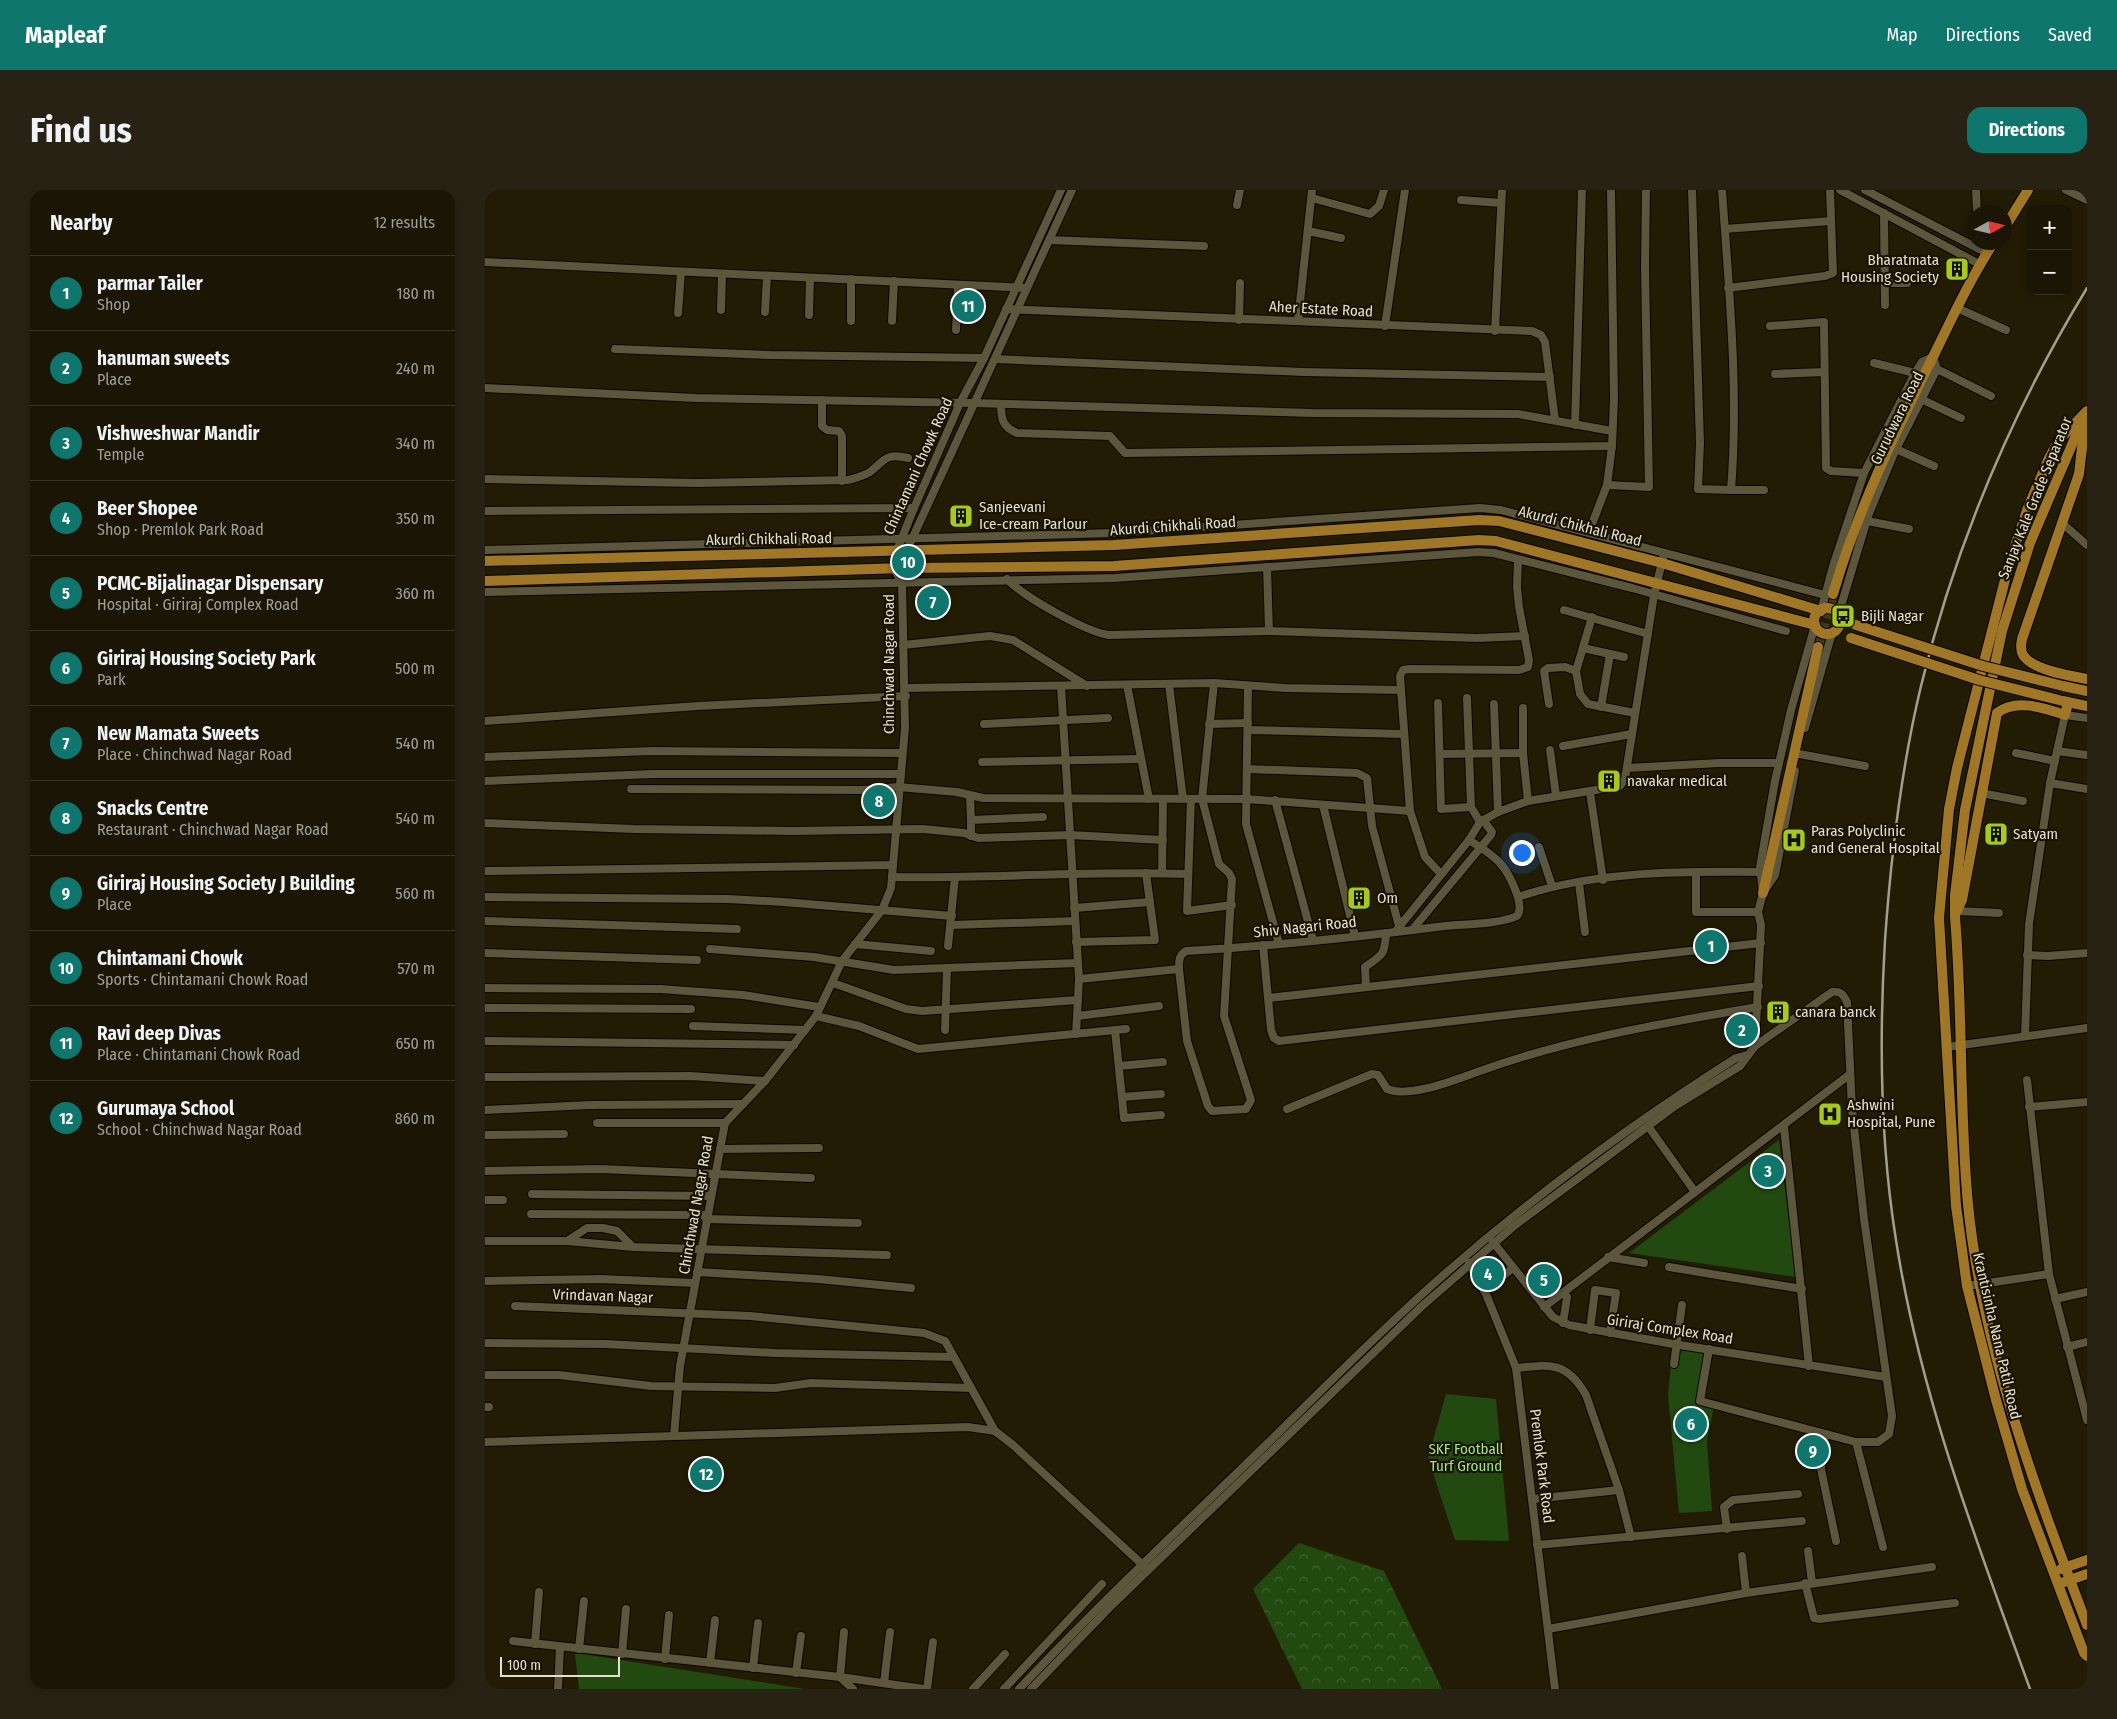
<!DOCTYPE html>
<meta charset="utf-8">
<style>
:root{--surface:#1a1504;--page:#272213;--text:#f1f3f6;--muted:#9f9f9a;--line:#383426;--accent:#0f766e}
body{margin:0;font-family:"Fira Sans Condensed",sans-serif;background:var(--page);color:var(--text)}
.controls{position:absolute;right:15px;top:15px;display:grid;overflow:hidden;border-radius:10px;box-shadow:0 2px 8px #0003}
.controls button{width:45px;height:45px;display:grid;place-items:center;padding:0;border:0;border-bottom:1px solid var(--line);background:var(--surface);color:var(--text);font:25px sans-serif}
.compass{position:absolute;left:1482px;top:15px;width:45px;height:45px;border-radius:50%;background:var(--surface);box-shadow:0 2px 8px #0003;rotate:82deg}
.scale{position:absolute;left:15px;bottom:12px;width:120px;box-sizing:border-box;padding-left:5px;border:2px solid #e3e0d1;border-top:0;font-size:14px;line-height:18px;white-space:nowrap;color:#e3e0d1;-webkit-text-stroke:4px #191300;paint-order:stroke}
.you{position:absolute;left:1036px;top:662px;width:18px;height:18px;margin:-12px;border:4px solid #fff;border-radius:50%;background:#1a73e8;box-shadow:0 0 0 8px #1a73e833}
.badge{display:grid;place-items:center;width:32px;height:32px;border-radius:50%;background:var(--accent);color:#fff;font-size:16px;font-weight:700}
.pin{position:absolute;translate:-50% -50%;border:2px solid #fff;box-shadow:0 1px 5px #0006}
.list{margin:0;padding:0;list-style:none}
h2{display:flex;justify-content:space-between;align-items:center;height:65px;margin:0;padding:0 20px;font-size:21px}
h2 small{font-size:16px;font-weight:400;color:var(--muted)}
.list li{display:grid;grid-template-columns:32px 1fr auto;gap:15px;align-items:center;box-sizing:border-box;height:75px;padding:0 20px;border-top:1px solid var(--line)}
.list b{display:block;font-size:19px;white-space:nowrap}
.list p{margin:0;font-size:16px;white-space:nowrap;color:var(--muted)}
.list em{font-size:16px;font-style:normal;color:var(--muted)}
.map{position:relative;flex:none;width:1602px;height:1499px;overflow:hidden;border-radius:15px}
header{display:flex;align-items:center;gap:30px;box-sizing:border-box;height:70px;padding:0 25px;background:var(--accent);color:#fff}
header strong{font-size:24px}
nav{display:flex;gap:28px;margin-inline-start:auto;font-size:18px}
.intro{display:flex;align-items:center;justify-content:space-between;box-sizing:border-box;height:120px;padding:0 30px}
h1{margin:0;font-size:35px}
.button{padding:12px 22px;border-radius:15px;background:var(--accent);color:#fff;font-size:18px;font-weight:700}
main{display:flex;gap:30px;padding:0 30px}
aside{flex:1;background:var(--surface);border-radius:15px;box-shadow:0 2px 8px #0003}
.map>svg:first-child{display:block}
.forest{fill:url(#forest-crowns)}
.park{fill:#214910}
.lines{fill:none;stroke-linecap:round;stroke-linejoin:round}
.major-tunnel{stroke:#3f3924;stroke-width:10;stroke-dasharray:10 5;stroke-linecap:butt}
.minor-casing{stroke:#0c0600;stroke-width:10}
.major-casing{stroke:#0c0600;stroke-width:12}
.minor{stroke:#5c563d;stroke-width:8}
.major{stroke:#a07627;stroke-width:10}
.rail{stroke:#a39f8d;stroke-width:2.5}
.major-bridge-casing{stroke:#0c0600;stroke-width:12;stroke-linecap:butt}
.major-bridge{stroke:#a07627;stroke-width:10}
.labels{text-anchor:middle;stroke-width:4.5;stroke-linejoin:round;paint-order:stroke}
.poi-label{font-size:15px;fill:#e3e0d1;stroke:#191300;text-anchor:start}
.street-label{font-size:15px;fill:#e3e0d1;stroke:#191300}
.park-label{font-size:15px;fill:#9ce782;stroke:#191300}
</style>
<header>
<strong>Mapleaf</strong>
<nav><a>Map</a><a>Directions</a><a>Saved</a></nav>
</header>
<div class="intro"><h1>Find us</h1><a class="button">Directions</a></div>
<main>
<aside>
<h2>Nearby<small>12 results</small></h2>
<ul class="list">
<li><span class="badge">1</span><div><b>parmar Tailer</b><p>Shop</p></div><em>180 m</em></li>
<li><span class="badge">2</span><div><b>hanuman sweets</b><p>Place</p></div><em>240 m</em></li>
<li><span class="badge">3</span><div><b>Vishweshwar Mandir</b><p>Temple</p></div><em>340 m</em></li>
<li><span class="badge">4</span><div><b>Beer Shopee</b><p>Shop · Premlok Park Road</p></div><em>350 m</em></li>
<li><span class="badge">5</span><div><b>PCMC-Bijalinagar Dispensary</b><p>Hospital · Giriraj Complex Road</p></div><em>360 m</em></li>
<li><span class="badge">6</span><div><b>Giriraj Housing Society Park</b><p>Park</p></div><em>500 m</em></li>
<li><span class="badge">7</span><div><b>New Mamata Sweets</b><p>Place · Chinchwad Nagar Road</p></div><em>540 m</em></li>
<li><span class="badge">8</span><div><b>Snacks Centre</b><p>Restaurant · Chinchwad Nagar Road</p></div><em>540 m</em></li>
<li><span class="badge">9</span><div><b>Giriraj Housing Society J Building</b><p>Place</p></div><em>560 m</em></li>
<li><span class="badge">10</span><div><b>Chintamani Chowk</b><p>Sports · Chintamani Chowk Road</p></div><em>570 m</em></li>
<li><span class="badge">11</span><div><b>Ravi deep Divas</b><p>Place · Chintamani Chowk Road</p></div><em>650 m</em></li>
<li><span class="badge">12</span><div><b>Gurumaya School</b><p>School · Chinchwad Nagar Road</p></div><em>860 m</em></li>
</ul>
</aside>
<div class="map">
<svg width="1602" height="1499" viewBox="0 0 1602 1499">
<defs>
<pattern id="forest-crowns" width="20" height="18" patternUnits="userSpaceOnUse" patternTransform="scale(1.25)"><rect width="20" height="18" fill="#214910"/><path d="M2 6a3 3 0 1 1 6 0M12 15a3 3 0 1 1 6 0" fill="none" stroke="#416332"/></pattern>
</defs>
<rect width="100%" height="100%" fill="#221c05"/>
<path class="forest" d="M814 1353 899 1381 957 1499H817L768 1399Z"/>
<g class="park">
<path d="M1294 950 1311 1087 1144 1063Z"/>
<path d="M1188 1154 1224 1159 1215 1211 1229 1216 1222 1252 1227 1321 1194 1323 1183 1205Z"/>
<path d="M961 1204 1011 1209 1024 1351 970 1350 943 1268Z"/>
<path d="M90 1464H98L320 1499H94Z"/>
</g>
<g class="lines">
<path class="major-tunnel" d="M1333 457 1348 404"/>
<g class="minor-casing">
<g id="minor">
<path d="M1207 0 1215 253 1213 299 1246 300C1254 201 1244 99 1237 0"/>
<path d="M1355 0 1496 75"/>
<path d="M1380 0 1502 63"/>
<path d="M1491 0 1492 22"/>
<path d="M1581 0 1602 10"/>
<path d="M827 8 885 24 894 16 899 0"/>
<path d="M976 10 1016 13"/>
<path d="M752 15 755 0"/>
<path d="M1399 23 1400 115"/>
<path d="M1240 39 1346 31"/>
<path d="M823 41 856 48"/>
<path d="M564 50 719 56"/>
<path d="M0 72 542 98"/>
<path d="M1400 93H1422"/>
<path d="M1243 98 1340 86 1348 83 1345 0"/>
<path d="M1472 118 1521 140"/>
<path d="M521 119 1047 141 1056 145 1060 152 1070 230"/>
<path d="M236 120 237 84"/>
<path d="M280 122 282 86"/>
<path d="M193 123 196 82"/>
<path d="M324 125 325 88"/>
<path d="M754 130 755 93"/>
<path d="M366 131V89"/>
<path d="M407 131 409 91"/>
<path d="M813 131 827 0"/>
<path d="M900 136 920 0"/>
<path d="M1285 136 1339 132 1341 278 1346 281 1379 283"/>
<path d="M471 140 473 95"/>
<path d="M1010 141 1017 0"/>
<path d="M130 159 286 165 499 168"/>
<path d="M510 169 818 182 1065 187"/>
<path d="M1389 173 1430 183"/>
<path d="M1452 179 1506 206"/>
<path d="M1290 184 1339 182"/>
<path d="M0 198 211 208 488 213 827 223 1033 224 1127 241"/>
<path d="M1436 209 1476 228"/>
<path d="M337 210V236L342 240 354 241 357 246V291"/>
<path d="M516 214C516 228 517 237 532 243L625 246 640 263 1127 256"/>
<path d="M1090 235 1097 0"/>
<path d="M1411 259 1449 276"/>
<path d="M0 289 212 293 363 290C370 288 379 286 385 282 401 269 401 263 423 268"/>
<path d="M1122 295 1164 297 1160 78 1161 0"/>
<path d="M1246 300H1279"/>
<path d="M0 321 429 318"/>
<path d="M1382 331 1424 339"/>
<path d="M1578 334 1602 355"/>
<path d="M1104 342 1122 295 1127 256 1129 209 1126 0"/>
<path d="M0 360 629 343 995 318 1016 320 1340 405"/>
<path d="M782 377 784 441"/>
<path d="M522 389C539 407 601 442 624 445L784 441 992 448 1040 446"/>
<path d="M417 393 409 379 412 360 429 318 475 213 499 168 576 0"/>
<path d="M0 402 630 388 993 362 1009 363 1147 398 1301 441"/>
<path d="M1079 420 1163 444"/>
<path d="M1336 421 1348 376 1379 283 1430 183 1437 172 1448 167 1452 179 1410 261 1383 326 1353 426"/>
<path d="M418 455 505 446 528 450 602 496"/>
<path d="M1098 458 1139 467"/>
<path d="M1091 481 1107 427"/>
<path d="M729 493 717 609 734 674 744 683 747 689 739 826 766 910 761 919 727 921 723 916 702 851 694 779C694 770 694 765 701 761 788 756 874 747 960 736 980 734 1015 734 1032 726 1041 715 1023 682 1015 673 1006 663 995 657 984 650"/>
<path d="M684 494 698 609"/>
<path d="M642 495 664 609"/>
<path d="M576 496 594 789 591 844"/>
<path d="M763 496 761 634 794 754"/>
<path d="M420 498 729 493 800 498 916 500"/>
<path d="M982 508 986 617 995 632"/>
<path d="M953 513 956 619 986 617"/>
<path d="M1009 514 1013 622"/>
<path d="M1064 514 1059 481 1063 478 1080 477 1091 481 1095 504 1103 514 1150 523"/>
<path d="M1116 517 1125 464"/>
<path d="M1038 518V563L1043 611"/>
<path d="M0 531 213 516 421 506"/>
<path d="M499 534 623 528"/>
<path d="M724 534 763 533"/>
<path d="M1320 538 1347 443"/>
<path d="M763 540 918 544"/>
<path d="M1078 556 1147 544"/>
<path d="M1065 560 1071 606"/>
<path d="M1572 561 1602 565"/>
<path d="M1531 563 1570 571"/>
<path d="M955 564 1038 563"/>
<path d="M1314 564 1380 576"/>
<path d="M0 567 167 561 417 563"/>
<path d="M497 572 655 569"/>
<path d="M1142 578 1234 573H1294"/>
<path d="M762 579 872 583 882 588 887 636 914 736"/>
<path d="M0 591 168 584H414"/>
<path d="M1565 593 1602 599"/>
<path d="M146 599 379 600 413 597 472 602 498 608 761 609 925 621"/>
<path d="M1105 602 1118 690"/>
<path d="M1496 603 1538 611"/>
<path d="M485 606 486 630"/>
<path d="M706 609 702 721 747 715"/>
<path d="M790 610 828 750"/>
<path d="M838 615 870 746"/>
<path d="M0 633 149 639 308 641 438 639 479 643 493 648 585 645 678 650"/>
<path d="M486 646V630L558 627"/>
<path d="M1054 657 1067 696"/>
<path d="M0 681 408 675"/>
<path d="M1211 682V722H1273"/>
<path d="M677 683 678 610"/>
<path d="M955 683 940 667 925 621 915 486 918 480 924 479 1034 480 1043 477 1044 470 1034 417 1032 397 1033 370"/>
<path d="M407 687C506 689 604 680 702 684"/>
<path d="M1094 693 1100 742"/>
<path d="M1280 700 1290 685 1310 581"/>
<path d="M0 707 243 709 298 712 467 726"/>
<path d="M1033 707C1110 681 1195 681 1276 682"/>
<path d="M589 718 665 712"/>
<path d="M1472 721 1514 723"/>
<path d="M0 731 252 739"/>
<path d="M466 735 590 731"/>
<path d="M927 740 1006 645 1007 642 998 630"/>
<path d="M910 742 984 650 995 632 1013 622 1043 611 1135 596 1140 589 1169 405 1178 368"/>
<path d="M591 752 670 750 661 683"/>
<path d="M370 754 446 761"/>
<path d="M778 755 786 840 789 848 794 851 1274 796"/>
<path d="M463 756 470 687"/>
<path d="M225 759 329 767 409 780 593 773"/>
<path d="M0 763 212 770"/>
<path d="M1542 765 1563 766 1602 763"/>
<path d="M594 789 694 779"/>
<path d="M348 793 421 819 437 821 593 810"/>
<path d="M881 797 880 777C898 765 900 764 901 743"/>
<path d="M0 798 175 799 258 805 334 817"/>
<path d="M784 808 1276 753"/>
<path d="M0 818 206 819"/>
<path d="M331 826 374 836 433 859 641 839"/>
<path d="M592 826 674 816"/>
<path d="M208 836 320 840"/>
<path d="M460 840 462 779"/>
<path d="M630 840 639 928 676 925"/>
<path d="M1540 846 1544 734 1565 593 1580 525 1602 528"/>
<path d="M0 851 309 855"/>
<path d="M1270 856 1276 735 1273 722 1278 703 1275 677 1290 591 1306 520 1330 435"/>
<path d="M1462 857 1602 838"/>
<path d="M634 876 678 872"/>
<path d="M0 887 205 886 280 891"/>
<path d="M1542 890 1564 1084 1602 1230"/>
<path d="M637 907 676 904"/>
<path d="M1544 917 1602 912"/>
<path d="M802 919 887 884 893 885 902 899C926 909 974 888 998 880 1087 848 1180 833 1273 817"/>
<path d="M0 920 105 915 258 914"/>
<path d="M112 933H240"/>
<path d="M1163 936 1210 1002"/>
<path d="M1299 937 1324 1176"/>
<path d="M0 945 79 944"/>
<path d="M235 959 334 958"/>
<path d="M0 981 115 979 326 988"/>
<path d="M47 1004 226 1006"/>
<path d="M0 1010H18"/>
<path d="M46 1024 222 1025"/>
<path d="M221 1029 373 1033"/>
<path d="M0 1051H82L102 1038H118L132 1041 148 1057"/>
<path d="M82 1051 148 1057 402 1065"/>
<path d="M1008 1052 1068 1127 1084 1135 1188 1154 1401 1187"/>
<path d="M1123 1067 1159 1073"/>
<path d="M984 1073 1001 1104 1031 1178 1070 1499"/>
<path d="M1184 1077 1317 1099"/>
<path d="M212 1082 333 1089 426 1098"/>
<path d="M0 1091 116 1089 210 1093"/>
<path d="M1482 1096 1564 1084"/>
<path d="M999 1100 1028 1078"/>
<path d="M1570 1109 1602 1102"/>
<path d="M30 1116 265 1126 439 1143 460 1151 469 1167"/>
<path d="M1059 1117 1364 885"/>
<path d="M1078 1133 1082 1107"/>
<path d="M1105 1140 1110 1100 1131 1103 1125 1143"/>
<path d="M0 1153 121 1154 290 1163 469 1167 510 1241"/>
<path d="M1582 1157 1602 1152"/>
<path d="M1189 1174 1197 1115"/>
<path d="M1031 1178C1066 1174 1082 1172 1101 1205L1134 1300 1146 1347"/>
<path d="M0 1185H74L166 1196 290 1198 326 1193 486 1198"/>
<path d="M0 1217H4"/>
<path d="M1340 1244 1336 1279 1351 1351"/>
<path d="M189 1246 195 1176 240 933 280 891 331 826 357 771 397 720 406 698 420 538 417 393 422 360 587 0"/>
<path d="M0 1252 483 1237 510 1241 528 1255 660 1377"/>
<path d="M1371 1252 1398 1357"/>
<path d="M1048 1309 1134 1300"/>
<path d="M1242 1339 1239 1317 1248 1310 1313 1304"/>
<path d="M1052 1355 1317 1331"/>
<path d="M1323 1361 1327 1392"/>
<path d="M1257 1366 1261 1403"/>
<path d="M1320 1393 1329 1428 1334 1429 1470 1413"/>
<path d="M1063 1439 1261 1403 1447 1377"/>
<path d="M359 1442 355 1487 368 1499"/>
<path d="M28 1451 355 1487 439 1499"/>
<path d="M50 1454 54 1402"/>
<path d="M94 1459 99 1411"/>
<path d="M137 1464 141 1419"/>
<path d="M180 1469 184 1425"/>
<path d="M225 1473 230 1430"/>
<path d="M268 1478 273 1433"/>
<path d="M311 1483 316 1446"/>
<path d="M399 1493 405 1442"/>
<path d="M73 1499 75 1457"/>
<path d="M442 1499 448 1452"/>
<path d="M488 1499 520 1464"/>
<path d="M519 1499 617 1394"/>
<path d="M534 1499C615 1414 700 1333 784 1252 840 1197 895 1141 954 1089 1046 1008 1147 934 1251 868L1262 865"/>
<path d="M546 1499 627 1415 936 1117 1029 1036 1190 916 1255 876 1270 856 1347 802C1356 801 1358 804 1362 812L1367 919 1379 1029 1407 1226 1404 1244 1393 1252H1371L1215 1211 1224 1159"/>
</g>
</g>
<g class="major-casing">
<g id="major">
<path d="M1520 37 1543 0"/>
<path d="M1602 221 1574 250 1564 268 1542 320 1524 374 1472 578 1464 619 1454 728 1471 1016 1482 1096 1511 1210 1537 1299 1599 1463 1602 1466"/>
<path d="M1598 229 1545 353 1517 441 1480 620 1470 705V727C1478 822 1474 919 1483 1014 1497 1158 1551 1300 1602 1435"/>
<path d="M1600 231 1594 284 1537 449C1536 454 1535 460 1538 465 1547 480 1586 486 1602 489"/>
<path d="M0 371 629 355 994 330 1014 331 1177 373 1336 421"/>
<path d="M0 391 418 378 629 376 994 350 1011 351 1330 435"/>
<path d="M1348 404C1371 325 1406 251 1443 177 1464 135 1483 92 1509 52"/>
<circle cx="1342" cy="431" r="13"/>
<path d="M1578 496 1602 501"/>
<path d="M1578 511 1602 516"/>
<path d="M1278 703 1333 457"/>
<path d="M1472 721 1477 710 1512 523C1531 508 1559 518 1580 525L1583 513"/>
<path d="M1576 1379 1602 1370"/>
<path d="M1579 1392 1602 1384"/>
</g>
</g>
<use href="#minor" class="minor"/>
<use href="#major" class="major"/>
<path class="rail" d="M1545 1499C1492 1352 1435 1206 1411 1050 1395 951 1394 850 1400 750 1406 665 1416 579 1436 496 1470 357 1527 221 1602 98"/>
<g class="major-bridge-casing">
<g id="major-bridge">
<path d="M1371 435 1498 476 1578 496"/>
<path d="M1366 448 1494 490 1574 510"/>
</g>
</g>
<use href="#major-bridge" class="major-bridge"/>
</g>
<defs>
<g id="building-square" transform="scale(1.25)"><rect x="-9" y="-9" width="18" height="18" rx="4" fill="#a7c81f" stroke="#191300"/><path d="M-4-6H4V6H1V3H-1V6H-4ZM-2.5-4.3h1.7v1.8h-1.7ZM.8-4.3h1.7v1.8H.8ZM-2.5-1h1.7V.8h-1.7ZM.8-1h1.7V.8H.8Z" fill="#111"/></g>
<g id="bus-square" transform="scale(1.25)"><rect x="-9" y="-9" width="18" height="18" rx="4" fill="#a7c81f" stroke="#191300"/><path d="M-5-6H5V4H4V6H2V4H-2V6H-4V4H-5ZM-3.5-4V0h7V-4ZM-3.5 1.2v1.5H-2V1.2ZM2 1.2v1.5H3.5V1.2Z" fill="#111"/></g>
<g id="hospital-square" transform="scale(1.25)"><rect x="-9" y="-9" width="18" height="18" rx="4" fill="#a7c81f" stroke="#191300"/><path d="M-5-5h3v3.5h4V-5h3V5h-3V1.5h-4V5h-3Z" fill="#111"/></g>
</defs>
<g fill-rule="evenodd">
<use href="#building-square" x="1472" y="79"/>
<use href="#building-square" x="476" y="326"/>
<use href="#bus-square" x="1358" y="426"/>
<use href="#building-square" x="1124" y="591"/>
<use href="#building-square" x="1511" y="644"/>
<use href="#hospital-square" x="1309" y="650"/>
<use href="#building-square" x="874" y="708"/>
<use href="#building-square" x="1293" y="822"/>
<use href="#hospital-square" x="1345" y="924"/>
</g>
<g class="labels">
<g class="poi-label">
<text x="1454" y="75" text-anchor="end">Bharatmata<tspan x="1454" dy="17">Housing Society</tspan></text>
<text x="494" y="322">Sanjeevani<tspan x="494" dy="17">Ice-cream Parlour</tspan></text>
<text x="1376" y="431">Bijli Nagar</text>
<text x="1142" y="596">navakar medical</text>
<text x="1326" y="646">Paras Polyclinic<tspan x="1326" dy="17">and General Hospital</tspan></text>
<text x="1528" y="649">Satyam</text>
<text x="892" y="713">Om</text>
<text x="1310" y="827">canara banck</text>
<text x="1362" y="920">Ashwini<tspan x="1362" dy="17">Hospital, Pune</tspan></text>
</g>
<g class="street-label">
<text transform="translate(836 119) rotate(3)" y="5">Aher Estate Road</text>
<text transform="translate(1412 228) rotate(-64)" y="5">Gurudwara Road</text>
<text transform="translate(433 276) rotate(-66)" y="5">Chintamani Chowk Road</text>
<text transform="translate(1550 308) rotate(-68)" y="5">Sanjay Kale Grade Separator</text>
<text transform="translate(688 336) rotate(-4)" y="5">Akurdi Chikhali Road</text>
<text transform="translate(1095 336) rotate(14)" y="5">Akurdi Chikhali Road</text>
<text transform="translate(284 349) rotate(-1)" y="5">Akurdi Chikhali Road</text>
<text transform="translate(404 474) rotate(-90)" y="5">Chinchwad Nagar Road</text>
<text transform="translate(820 737) rotate(-6)" y="5">Shiv Nagari Road</text>
<text transform="translate(211 1015) rotate(-80)" y="5">Chinchwad Nagar Road</text>
<text transform="translate(118 1106) rotate(2)" y="5">Vrindavan Nagar</text>
<text transform="translate(1185 1139) rotate(9)" y="5">Giriraj Complex Road</text>
<text transform="translate(1512 1146) rotate(77)" y="5">Krantisinha Nana Patil Road</text>
<text transform="translate(1057 1276) rotate(83)" y="5">Premlok Park Road</text>
</g>
<g class="park-label">
<text x="981" y="1264">SKF Football<tspan x="981" dy="17">Turf Ground</tspan></text>
</g>
</g>
</svg>
<div class="controls">
<button>+</button>
<button>−</button>
</div>
<svg class="compass" viewBox="-18 -18 36 36"><path d="M0-13l5 13h-10z" fill="#e53935"/><path d="M0 13l5-13h-10z" fill="#9f9f9a"/></svg>
<div class="scale">100 m</div>
<div class="you"></div>
<div class="pin badge" style="left:1226px;top:756px">1</div>
<div class="pin badge" style="left:1257px;top:840px">2</div>
<div class="pin badge" style="left:1283px;top:981px">3</div>
<div class="pin badge" style="left:1003px;top:1084px">4</div>
<div class="pin badge" style="left:1059px;top:1090px">5</div>
<div class="pin badge" style="left:1206px;top:1234px">6</div>
<div class="pin badge" style="left:448px;top:412px">7</div>
<div class="pin badge" style="left:394px;top:611px">8</div>
<div class="pin badge" style="left:1328px;top:1261px">9</div>
<div class="pin badge" style="left:423px;top:372px">10</div>
<div class="pin badge" style="left:483px;top:116px">11</div>
<div class="pin badge" style="left:221px;top:1284px">12</div>
</div>
</main>
